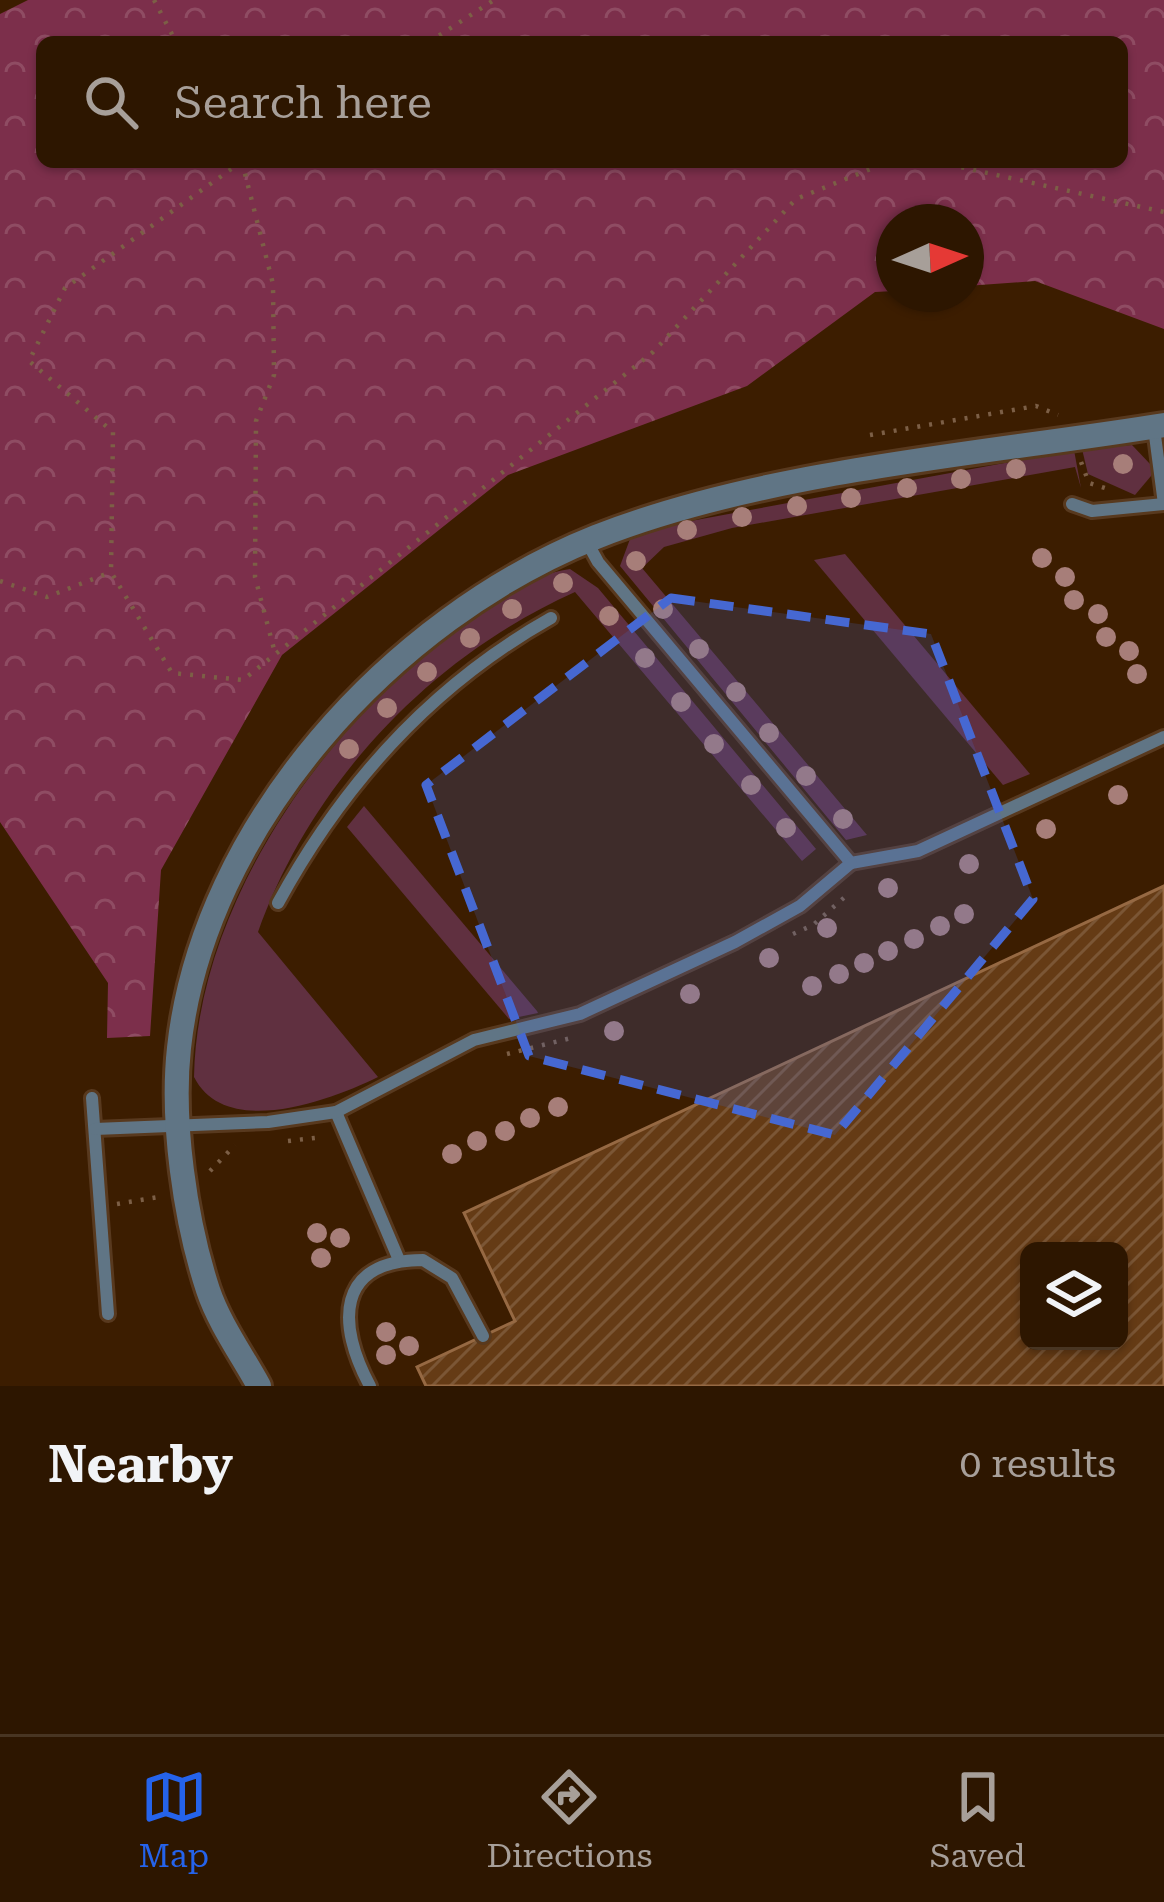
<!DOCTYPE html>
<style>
:root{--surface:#2d1600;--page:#351f0a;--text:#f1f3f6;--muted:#a79f99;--line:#483522;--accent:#2563eb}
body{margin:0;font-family:"Roboto Serif",serif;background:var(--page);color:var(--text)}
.controls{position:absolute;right:36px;bottom:36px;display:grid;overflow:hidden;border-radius:18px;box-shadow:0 3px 9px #0004}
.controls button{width:108px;height:108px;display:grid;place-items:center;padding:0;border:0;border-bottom:3px solid var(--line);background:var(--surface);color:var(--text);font:60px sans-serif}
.compass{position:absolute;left:876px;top:204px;width:108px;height:108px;border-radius:50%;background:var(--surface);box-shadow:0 3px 9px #0004;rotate:87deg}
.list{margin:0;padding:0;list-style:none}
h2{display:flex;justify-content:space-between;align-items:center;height:156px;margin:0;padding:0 48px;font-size:51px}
h2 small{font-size:39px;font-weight:400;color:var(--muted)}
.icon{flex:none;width:66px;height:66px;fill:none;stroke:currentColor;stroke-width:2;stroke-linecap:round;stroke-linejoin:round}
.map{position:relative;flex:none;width:1164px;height:1386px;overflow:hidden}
.search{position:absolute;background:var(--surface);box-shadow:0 3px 9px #0004;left:36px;right:36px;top:36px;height:132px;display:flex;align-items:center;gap:30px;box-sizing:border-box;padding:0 42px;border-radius:18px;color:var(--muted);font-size:45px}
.sheet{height:348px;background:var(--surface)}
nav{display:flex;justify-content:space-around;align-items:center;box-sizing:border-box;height:168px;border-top:3px solid var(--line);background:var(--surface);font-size:33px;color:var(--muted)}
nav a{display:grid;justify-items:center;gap:6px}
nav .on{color:var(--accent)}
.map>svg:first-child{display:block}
.green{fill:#603040}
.forest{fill:url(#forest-crowns);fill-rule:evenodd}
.building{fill:url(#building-hatch);stroke:#966943;stroke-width:3;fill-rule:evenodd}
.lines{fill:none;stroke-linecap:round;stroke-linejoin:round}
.lane-casing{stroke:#58391e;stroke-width:18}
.street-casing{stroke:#58391e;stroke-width:30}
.path{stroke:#7c5f46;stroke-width:4.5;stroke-dasharray:3 9;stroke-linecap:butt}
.lane{stroke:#607585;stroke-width:12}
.street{stroke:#607585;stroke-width:24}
.tree{fill:#a77e79}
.marked{fill:#4668d2;fill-opacity:0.2;stroke:#4668d2;stroke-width:9;stroke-dasharray:24 15;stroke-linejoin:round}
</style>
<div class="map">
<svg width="1164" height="1386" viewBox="0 0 1164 1386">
<defs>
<pattern id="forest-crowns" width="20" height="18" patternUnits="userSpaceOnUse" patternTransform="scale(3)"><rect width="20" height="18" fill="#7c2f4b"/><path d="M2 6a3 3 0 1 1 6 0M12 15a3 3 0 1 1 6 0" fill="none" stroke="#8f4c63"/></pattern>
<pattern id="building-hatch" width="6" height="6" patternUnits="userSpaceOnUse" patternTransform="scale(3)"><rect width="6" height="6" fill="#653b15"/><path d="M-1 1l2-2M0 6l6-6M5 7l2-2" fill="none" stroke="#7b5635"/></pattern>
</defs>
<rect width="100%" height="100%" fill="#3c1d00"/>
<g class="green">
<path d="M1132 445 1151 465V476L1135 495 1088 474 1082 449Z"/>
<path d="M1074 450 1081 488 1075 467 732 528 664 547 642 568 867 835 846 840 620 566 630 539 680 523Z"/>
<path d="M845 554 1030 774 1003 785 814 560Z"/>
<path d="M570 569 598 588 816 849 802 861 575 592C430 657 311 783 258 932L378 1077C331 1100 226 1140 194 1077 197 899 335 708 480 614 508 596 536 573 570 569Z"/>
<path d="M364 806 537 1011 538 1013 509 1019 347 827Z"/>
</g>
<path class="forest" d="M28 0H1164V329L1035 281 966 286V222H894V291L875 292 747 386 508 475 282 655 161 870 150 1036 107 1038 108 983 0 822V14ZM42 42H1122V162H42Z"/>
<path class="building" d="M1164 886V1386H426L417 1367 515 1321 464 1213ZM1029 1251H1119V1341H1029Z"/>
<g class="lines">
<g class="lane-casing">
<g id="lane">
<path d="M1154 428 1164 504"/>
<path d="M1072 504 1092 511 1164 504"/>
<path d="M587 542 598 562 851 863 918 851 1164 737"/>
<path d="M278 903C343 784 432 685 551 618"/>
<path d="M92 1098 108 1314"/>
<path d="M336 1112 399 1260"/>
<path d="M95 1129 268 1122 336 1112 474 1040 580 1014 735 942 800 906 851 863"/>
<path d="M370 1386C337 1325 335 1260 423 1260L452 1278 483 1336"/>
</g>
</g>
<g class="street-casing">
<path id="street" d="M259 1386C242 1355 219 1323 208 1290 185 1220 171 1121 179 1048 203 825 393 618 596 537 765 470 984 454 1164 425"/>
</g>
<g class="path">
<path d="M154 0 176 42"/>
<path d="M429 42 494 0"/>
<path d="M241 162 65 288 29 361 113 432 111 572 172 673 243 680 653 352 796 199 888 162"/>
<path d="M242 162 273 284 274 375 256 421 255 577 275 653"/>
<path d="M938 162 1164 212"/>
<path d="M870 435 1036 406 1058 415"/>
<path d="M1081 462 1089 483 1108 489"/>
<path d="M0 581 47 597 111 572"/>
<path d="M793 934 813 925 847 895"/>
<path d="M507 1054 571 1038"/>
<path d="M288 1141 323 1137"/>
<path d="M210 1171 235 1145"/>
<path d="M117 1204 159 1197"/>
</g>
<use href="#lane" class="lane"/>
<use href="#street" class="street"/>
</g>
<g class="tree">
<circle cx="1123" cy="464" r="10"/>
<circle cx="1016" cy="469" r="10"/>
<circle cx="961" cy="479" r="10"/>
<circle cx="907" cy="488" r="10"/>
<circle cx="851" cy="498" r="10"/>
<circle cx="797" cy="506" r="10"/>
<circle cx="742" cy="517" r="10"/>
<circle cx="687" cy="530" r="10"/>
<circle cx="1042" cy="558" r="10"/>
<circle cx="636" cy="561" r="10"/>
<circle cx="1065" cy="577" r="10"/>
<circle cx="563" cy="583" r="10"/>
<circle cx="1074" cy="600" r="10"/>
<circle cx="512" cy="609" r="10"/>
<circle cx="663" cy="609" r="10"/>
<circle cx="1098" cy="614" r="10"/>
<circle cx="609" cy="616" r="10"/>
<circle cx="1106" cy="637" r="10"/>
<circle cx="470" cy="638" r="10"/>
<circle cx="699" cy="649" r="10"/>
<circle cx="1129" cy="651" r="10"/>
<circle cx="645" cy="658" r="10"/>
<circle cx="427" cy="672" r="10"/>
<circle cx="1137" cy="674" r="10"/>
<circle cx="736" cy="692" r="10"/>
<circle cx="681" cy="702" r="10"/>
<circle cx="387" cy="708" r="10"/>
<circle cx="769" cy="733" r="10"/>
<circle cx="714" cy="744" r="10"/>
<circle cx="349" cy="749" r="10"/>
<circle cx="806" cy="776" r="10"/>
<circle cx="751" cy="785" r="10"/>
<circle cx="1118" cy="795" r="10"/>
<circle cx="843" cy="819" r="10"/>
<circle cx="786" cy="828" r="10"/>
<circle cx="1046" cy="829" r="10"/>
<circle cx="969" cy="864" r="10"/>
<circle cx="888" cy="888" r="10"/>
<circle cx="964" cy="914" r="10"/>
<circle cx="940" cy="926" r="10"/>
<circle cx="827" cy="928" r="10"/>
<circle cx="914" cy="939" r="10"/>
<circle cx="888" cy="951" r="10"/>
<circle cx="769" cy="958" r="10"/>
<circle cx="864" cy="963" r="10"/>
<circle cx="839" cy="974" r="10"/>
<circle cx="812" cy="986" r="10"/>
<circle cx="690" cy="994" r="10"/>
<circle cx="614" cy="1031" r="10"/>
<circle cx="558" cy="1107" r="10"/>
<circle cx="530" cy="1118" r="10"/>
<circle cx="505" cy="1131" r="10"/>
<circle cx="477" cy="1141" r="10"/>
<circle cx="452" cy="1154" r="10"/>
<circle cx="317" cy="1233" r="10"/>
<circle cx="340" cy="1238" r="10"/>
<circle cx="321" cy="1258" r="10"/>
<circle cx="386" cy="1332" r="10"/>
<circle cx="409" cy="1346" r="10"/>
<circle cx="386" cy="1355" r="10"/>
</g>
<path class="marked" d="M671 598 931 634 1033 899 835 1135 529 1056 426 785Z"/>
</svg>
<div class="controls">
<button><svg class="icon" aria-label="layers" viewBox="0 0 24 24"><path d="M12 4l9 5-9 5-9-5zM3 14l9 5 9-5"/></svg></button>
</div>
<svg class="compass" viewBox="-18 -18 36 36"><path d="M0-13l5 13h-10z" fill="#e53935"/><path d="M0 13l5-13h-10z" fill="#a79f99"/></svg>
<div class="search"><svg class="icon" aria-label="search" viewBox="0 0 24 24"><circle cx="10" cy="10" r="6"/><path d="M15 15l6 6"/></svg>Search here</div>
</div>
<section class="sheet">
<h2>Nearby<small>0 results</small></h2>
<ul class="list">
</ul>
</section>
<nav>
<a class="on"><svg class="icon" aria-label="map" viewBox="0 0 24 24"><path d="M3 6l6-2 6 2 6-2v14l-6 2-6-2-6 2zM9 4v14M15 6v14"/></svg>Map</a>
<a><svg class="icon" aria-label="directions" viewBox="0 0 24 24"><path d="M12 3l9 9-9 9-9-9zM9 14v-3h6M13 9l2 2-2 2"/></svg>Directions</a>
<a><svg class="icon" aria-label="saved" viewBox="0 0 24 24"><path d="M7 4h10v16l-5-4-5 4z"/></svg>Saved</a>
</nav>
